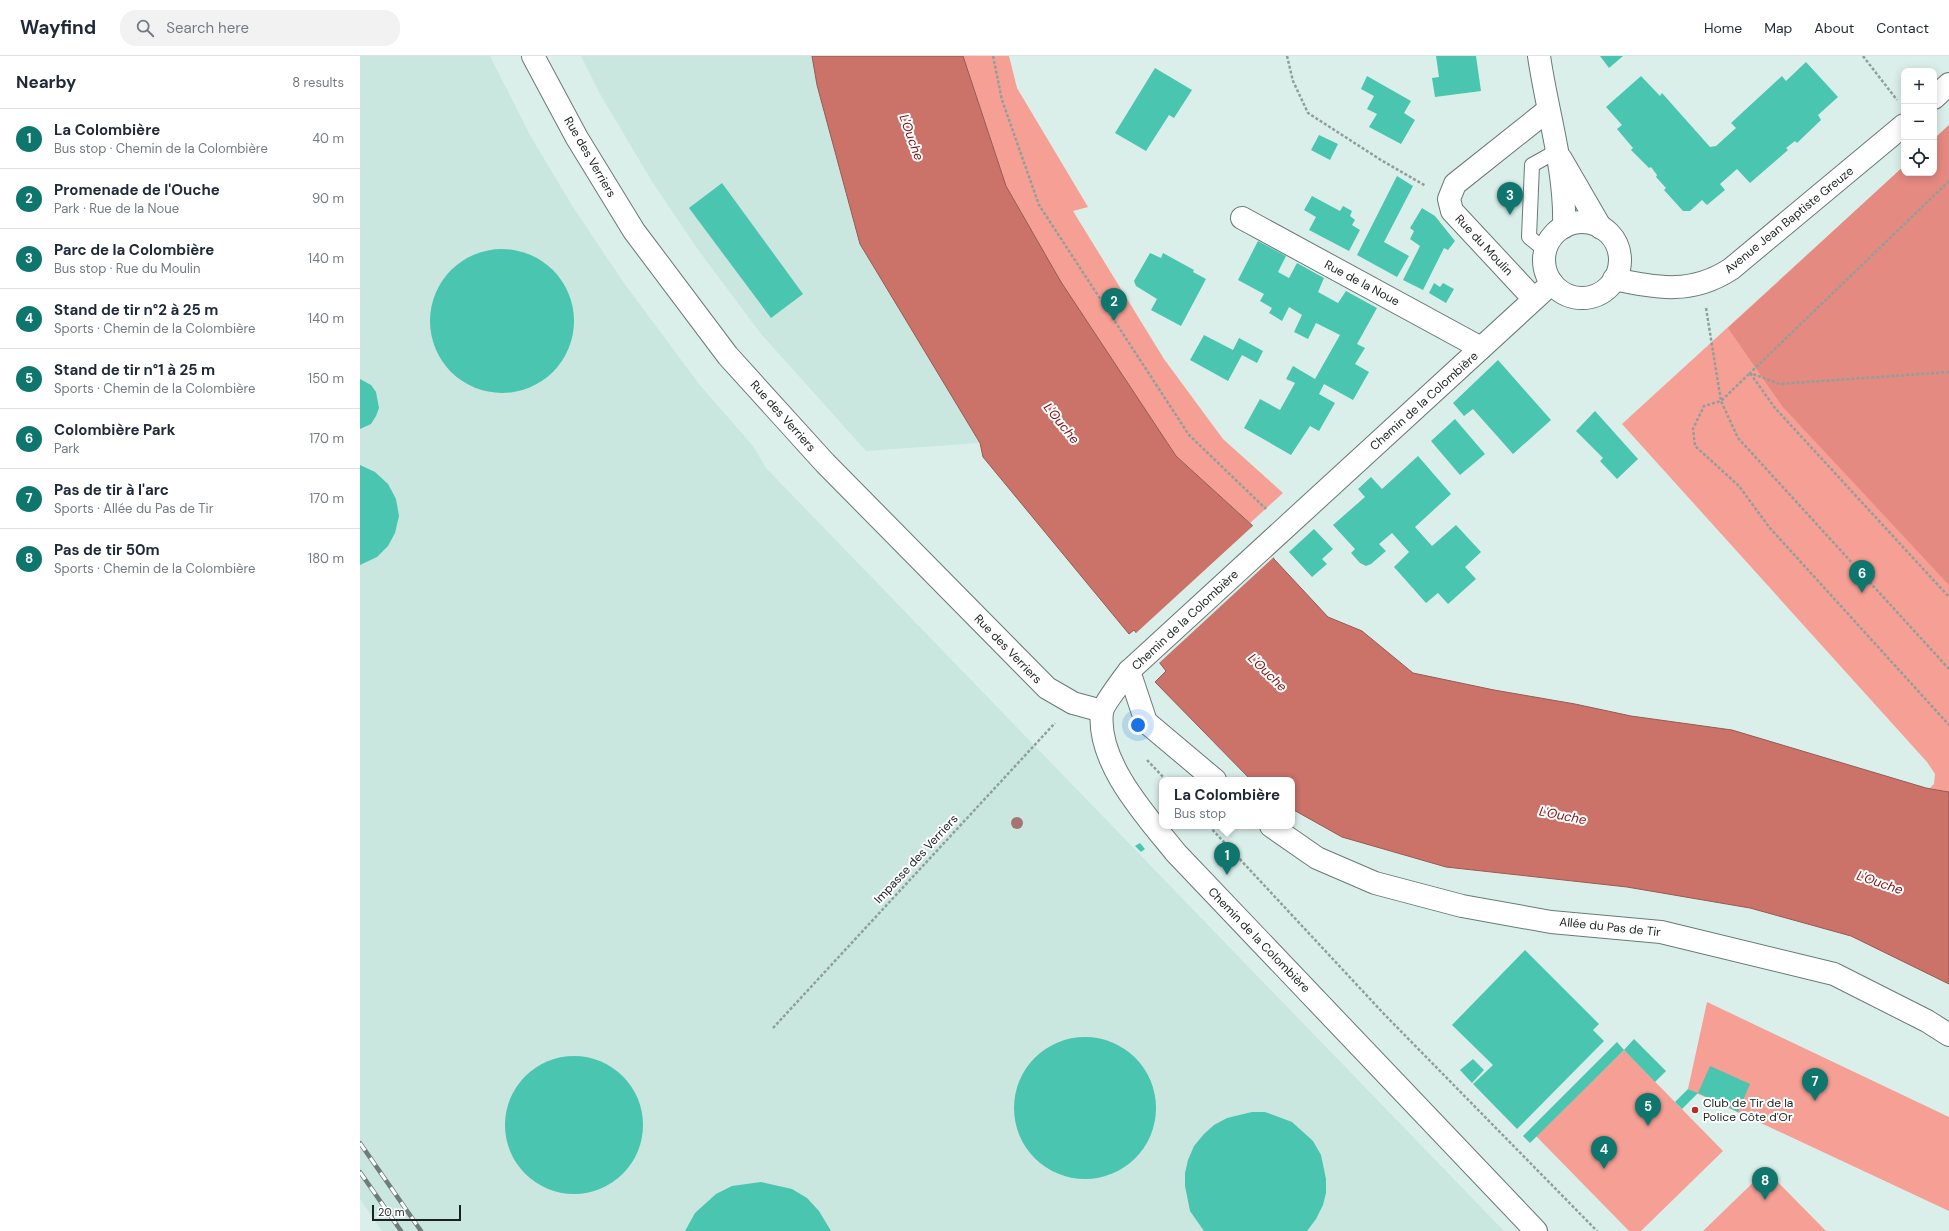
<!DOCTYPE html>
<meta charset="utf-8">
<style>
:root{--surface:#fff;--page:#f2f2f3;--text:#1f2937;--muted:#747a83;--line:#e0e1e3;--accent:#0f766e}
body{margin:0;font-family:"DM Sans",sans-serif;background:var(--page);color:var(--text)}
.controls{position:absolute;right:12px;top:12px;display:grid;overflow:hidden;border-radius:8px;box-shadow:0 2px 10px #0003}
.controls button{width:36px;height:36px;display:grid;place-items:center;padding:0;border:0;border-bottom:1px solid var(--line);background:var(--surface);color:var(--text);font:20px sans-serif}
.scale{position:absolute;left:12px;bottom:10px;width:89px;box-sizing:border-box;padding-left:4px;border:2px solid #1a211f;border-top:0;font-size:11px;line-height:14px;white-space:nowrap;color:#1a211f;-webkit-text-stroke:3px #fff;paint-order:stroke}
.you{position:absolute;left:778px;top:669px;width:14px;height:14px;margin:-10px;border:3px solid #fff;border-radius:50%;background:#1a73e8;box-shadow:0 0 0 6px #1a73e833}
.badge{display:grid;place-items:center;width:26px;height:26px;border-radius:50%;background:var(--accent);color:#fff;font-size:13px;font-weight:700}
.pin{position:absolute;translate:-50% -33px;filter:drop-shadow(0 1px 2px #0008)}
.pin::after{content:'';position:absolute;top:21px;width:14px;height:12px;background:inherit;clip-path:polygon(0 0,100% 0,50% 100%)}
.popup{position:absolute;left:799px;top:721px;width:136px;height:52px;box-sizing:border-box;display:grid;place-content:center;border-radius:8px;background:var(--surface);filter:drop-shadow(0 1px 3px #0005);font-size:13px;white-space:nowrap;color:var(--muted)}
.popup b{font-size:15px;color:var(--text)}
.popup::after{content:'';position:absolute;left:50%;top:100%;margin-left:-8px;border:8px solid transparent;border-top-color:var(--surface)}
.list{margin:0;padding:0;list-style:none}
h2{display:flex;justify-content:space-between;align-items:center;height:52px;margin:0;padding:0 16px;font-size:17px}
h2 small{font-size:13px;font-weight:400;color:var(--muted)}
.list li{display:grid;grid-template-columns:26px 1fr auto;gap:12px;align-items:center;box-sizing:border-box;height:60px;padding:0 16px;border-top:1px solid var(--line)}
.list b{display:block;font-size:15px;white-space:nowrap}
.list p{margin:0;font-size:13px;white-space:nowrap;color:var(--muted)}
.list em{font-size:13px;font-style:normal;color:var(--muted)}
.icon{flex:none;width:22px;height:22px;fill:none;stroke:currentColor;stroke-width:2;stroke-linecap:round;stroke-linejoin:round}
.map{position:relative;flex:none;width:1589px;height:1175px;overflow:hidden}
header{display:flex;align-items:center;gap:24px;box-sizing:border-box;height:56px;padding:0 20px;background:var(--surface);border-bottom:1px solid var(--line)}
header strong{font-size:19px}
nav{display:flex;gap:22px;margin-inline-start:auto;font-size:14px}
.search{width:280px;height:36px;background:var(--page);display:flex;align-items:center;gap:10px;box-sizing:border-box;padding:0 14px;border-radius:16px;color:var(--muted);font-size:15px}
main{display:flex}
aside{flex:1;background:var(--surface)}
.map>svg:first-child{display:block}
.built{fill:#c9e6df}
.green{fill:#f69f95}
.forest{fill:#e58a80}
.water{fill:#cb7269;stroke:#965a53}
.pier{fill:#dbefea}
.building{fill:#4ac5af}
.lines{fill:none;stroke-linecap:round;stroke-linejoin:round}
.lane-casing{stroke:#687a75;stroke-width:16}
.street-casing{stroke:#687a75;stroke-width:24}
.secondary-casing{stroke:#687a75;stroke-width:24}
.path{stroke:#909f9c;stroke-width:2.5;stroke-dasharray:3 2;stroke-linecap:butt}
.lane{stroke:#fff;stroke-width:14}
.street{stroke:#fff;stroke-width:22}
.secondary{stroke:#fff;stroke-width:22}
.rail-casing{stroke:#707c79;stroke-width:4.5}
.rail{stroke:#fff;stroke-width:3;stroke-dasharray:9;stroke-linecap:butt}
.tree{fill:#a77272}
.poi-dot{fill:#ba2b28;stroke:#fff;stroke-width:1.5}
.labels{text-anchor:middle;stroke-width:4;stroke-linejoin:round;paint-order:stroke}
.street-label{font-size:12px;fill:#1a211f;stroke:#fff}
.poi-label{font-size:12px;fill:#1a211f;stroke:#fff;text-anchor:start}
.water-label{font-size:13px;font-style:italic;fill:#7e0f11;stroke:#fff}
</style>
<header>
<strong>Wayfind</strong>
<div class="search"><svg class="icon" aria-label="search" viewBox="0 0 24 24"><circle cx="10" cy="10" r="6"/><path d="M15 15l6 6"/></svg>Search here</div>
<nav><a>Home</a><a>Map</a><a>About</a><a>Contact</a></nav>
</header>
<main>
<aside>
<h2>Nearby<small>8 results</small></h2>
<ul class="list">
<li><span class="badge">1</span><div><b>La Colombière</b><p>Bus stop · Chemin de la Colombière</p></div><em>40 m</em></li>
<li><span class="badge">2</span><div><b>Promenade de l'Ouche</b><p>Park · Rue de la Noue</p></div><em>90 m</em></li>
<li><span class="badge">3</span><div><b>Parc de la Colombière</b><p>Bus stop · Rue du Moulin</p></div><em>140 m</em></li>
<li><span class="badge">4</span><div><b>Stand de tir n°2 à 25 m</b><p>Sports · Chemin de la Colombière</p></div><em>140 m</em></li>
<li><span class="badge">5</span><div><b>Stand de tir n°1 à 25 m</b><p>Sports · Chemin de la Colombière</p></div><em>150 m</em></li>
<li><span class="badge">6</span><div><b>Colombière Park</b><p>Park</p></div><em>170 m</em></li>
<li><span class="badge">7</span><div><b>Pas de tir à l'arc</b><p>Sports · Allée du Pas de Tir</p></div><em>170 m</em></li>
<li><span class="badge">8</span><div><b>Pas de tir 50m</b><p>Sports · Chemin de la Colombière</p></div><em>180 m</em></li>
</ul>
</aside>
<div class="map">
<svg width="1589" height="1175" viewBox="0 0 1589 1175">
<rect width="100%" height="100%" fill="#dbefea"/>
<g class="built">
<path d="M0 0H130L171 81 213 151 264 227 339 328 393 390 406 412 1144 1175H22L0 1143Z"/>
<path d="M221 0H452L457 29 500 188 620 387 506 395 401 278 339 195 293 127 240 38Z"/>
</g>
<g class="green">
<path d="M603 0H649L657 32 728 151 713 155 804 303 863 383 923 437 890 467 816 400 701 226 646 130Z"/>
<path d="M1589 69V736L1570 732 1574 728 1575 718 1567 706 1262 368 1544 110V117H1574V83Z"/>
<path d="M1347 946 1589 1061V1155L1328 1033Z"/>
<path d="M1264 994 1363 1095 1281 1175H1269L1176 1080Z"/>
<path d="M1406 1114 1466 1175H1343Z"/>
</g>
<path class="forest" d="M1589 69V529L1422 350 1368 272 1544 110V117H1574V83Z"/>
<path class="water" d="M452 0H603L646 130 701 226 816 400 894 471 914 503 968 561 1002 575 1053 617 1134 634 1215 648 1271 660 1372 674 1566 732 1589 736V928L1491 880 1390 852 1267 831 1086 811 982 781 932 753V724H891L795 626 806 615 774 574 769 578 623 401 620 387 500 188 457 29Z"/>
<path class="pier" d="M895 468 915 500 798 608 775 578Z"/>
<g class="building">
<path d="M1076 0H1116L1121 35 1075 41 1072 22 1079 21Z"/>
<path d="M1240 0H1263L1249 12Z"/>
<path d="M1446 6 1478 41 1458 59 1461 64 1437 87 1435 85 1426 92 1428 94 1390 127 1377 113 1360 128 1365 134 1347 149 1342 144 1330 155H1323L1304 134 1306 132 1296 121 1297 119 1291 111 1289 112 1271 94 1273 92 1257 73 1262 69 1246 51 1281 20 1300 40 1302 37 1350 91 1356 90 1376 72 1371 67 1422 20 1426 25Z"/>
<path d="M795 12 832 34 814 62 809 59 786 95 755 77Z"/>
<path d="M1007 20 1051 45 1044 57 1055 64 1041 88 1009 71 1017 58 1007 53 1014 40 1001 33Z"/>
<path d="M959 79 978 88 970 104 951 94Z"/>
<path d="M1037 120 1053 130 1024 186 1049 200 1037 221 997 199Z"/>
<path d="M362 127 443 238 411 262 329 152Z"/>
<path d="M952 140 980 155 983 150 992 155 990 160 995 164 992 169 1000 174 989 195 949 174 956 161 944 154Z"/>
<path d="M1062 152 1075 160 1095 185 1088 194 1084 192 1063 234 1043 224 1060 190 1050 183 1054 175 1050 172Z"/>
<path d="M898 185 926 200 918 216 929 222 937 207 964 222 958 236 978 247 986 235 1017 252 997 288 1005 292 995 308 1009 316 993 344 964 328 959 338 975 347 959 375 950 370 931 399 884 372 900 343 920 354 935 327 926 323 933 310 955 323 980 279 956 267 948 283 934 276 942 259 929 251 922 265 909 257 912 252 900 245 904 238 878 224Z"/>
<circle cx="142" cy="265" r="72"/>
<path d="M790 197 801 202 803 197 834 214 833 216 846 223 821 270 791 254 797 243 776 230 774 225Z"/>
<path d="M1074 227 1080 231 1083 227 1094 233 1086 247 1069 237Z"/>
<path d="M844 279 873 294 879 282 903 295 897 307 882 299 868 325 830 304Z"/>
<path d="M1138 304 1191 364 1153 398 1113 353 1104 360 1093 347Z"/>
<path d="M0 323 11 329 16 336 19 352 16 360 11 368 0 373Z"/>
<path d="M1235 355 1278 403 1257 423 1240 405 1243 402 1216 375Z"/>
<path d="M1095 363 1125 398 1100 419 1071 385Z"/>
<path d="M1058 400 1091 438 1055 471 1072 490 1096 469 1121 496 1105 511 1116 523 1088 548 1078 537 1066 547 1034 511 1049 496 1032 477 1019 488 1026 495 1011 508 1006 510 1000 507 991 497 995 493 973 469 1005 441 998 433 1011 421 1022 433Z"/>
<path d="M0 409 15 416 28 428 36 443 39 460 35 477 28 490 17 501 0 509Z"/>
<path d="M954 473 973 493 962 503 967 508 952 521 929 496Z"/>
<path d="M780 787 785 793 781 796 775 790Z"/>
<path d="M1165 894 1239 968 1233 974 1244 985 1157 1073 1113 1028 1133 1009 1092 969Z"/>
<circle cx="725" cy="1052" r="71"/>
<path d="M1274 983 1306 1015 1295 1026 1264 994Z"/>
<path d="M1257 986 1264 994 1170 1087 1163 1080Z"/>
<circle cx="214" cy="1069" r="69"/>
<path d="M1113 1003 1124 1014 1112 1027 1100 1014Z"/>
<path d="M1350 1010 1390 1028 1378 1056 1338 1037Z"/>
<path d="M1328 1033 1338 1037 1322 1053 1315 1046Z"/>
<path d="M892 1056H905L932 1066 953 1085 961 1099 966 1123V1137L963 1149 956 1163 947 1175H844L830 1155 825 1130V1117L828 1104 834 1090 844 1078 854 1069 867 1062Z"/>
<path d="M401 1126 432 1133 447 1142 459 1155 471 1175H325L335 1157 356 1138 372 1130Z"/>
</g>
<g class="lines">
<g class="lane-casing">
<path id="lane" d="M1185 194 1169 181 1172 109 1197 95"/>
</g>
<g class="street-casing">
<g id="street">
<path d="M173 0 217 82 274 175 368 300 465 407 687 632 713 647 742 655"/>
<path d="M1574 42 1589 28"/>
<path d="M882 162 1121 292"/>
<path d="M1254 223C1298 232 1331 239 1371 213L1544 69"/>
<path d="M1174 243 1092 155 1089 143 1095 128 1188 54"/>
<path d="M769 615 786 666 855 724"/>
<path d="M911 770 957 802 1015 827 1102 850 1191 866 1301 876 1474 918 1567 965 1589 979"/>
</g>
</g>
<g class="secondary-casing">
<g id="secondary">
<path d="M1179 0C1187 56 1206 114 1204 171"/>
<path d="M1201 103 1241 172"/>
<circle cx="1222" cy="204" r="38"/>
<path d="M1176 1175 816 797C787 761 736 706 742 656 743 649 763 623 769 615L1192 227"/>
</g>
</g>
<g class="path">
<path d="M633 0 642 44 679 149 829 379 906 453"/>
<path d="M927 0 933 25 948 57 1021 104 1066 130"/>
<path d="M1503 0 1537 44"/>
<path d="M1589 125 1390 317 1420 328 1589 316"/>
<path d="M1346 252 1361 345 1390 317 1415 352 1589 541"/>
<path d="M1589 613 1378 382 1361 345 1344 350 1333 373 1335 390 1379 430 1409 471 1589 669"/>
<path d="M787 704 806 724"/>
<path d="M849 770 1024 958 1237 1175"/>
<path d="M413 972 695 667"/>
</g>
<use href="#lane" class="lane"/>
<use href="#street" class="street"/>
<use href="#secondary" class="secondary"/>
<g class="rail-casing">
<g id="rail">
<path d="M0 1087 61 1175"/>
<path d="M0 1116 41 1175"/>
</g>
</g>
<use href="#rail" class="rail"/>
</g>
<circle class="tree" cx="657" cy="767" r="6"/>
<circle class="poi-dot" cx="1335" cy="1054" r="4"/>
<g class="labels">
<g class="street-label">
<text transform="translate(230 101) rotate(60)" y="4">Rue des Verriers</text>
<text transform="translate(1429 164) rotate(-39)" y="4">Avenue Jean Baptiste Greuze</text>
<text transform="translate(1124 189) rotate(47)" y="4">Rue du Moulin</text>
<text transform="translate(1002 227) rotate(28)" y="4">Rue de la Noue</text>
<text transform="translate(1064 345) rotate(-42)" y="4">Chemin de la Colombière</text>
<text transform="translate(423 360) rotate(48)" y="4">Rue des Verriers</text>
<text transform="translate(825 564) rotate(-43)" y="4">Chemin de la Colombière</text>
<text transform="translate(648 593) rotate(46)" y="4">Rue des Verriers</text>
<text transform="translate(556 803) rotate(-47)" y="4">Impasse des Verriers</text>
<text transform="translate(1250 871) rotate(6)" y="4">Allée du Pas de Tir</text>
<text transform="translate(899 884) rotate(46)" y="4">Chemin de la Colombière</text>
</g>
<g class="poi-label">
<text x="1343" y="1051">Club de Tir de la<tspan x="1343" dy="14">Police Côte d'Or</tspan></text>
</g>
<g class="water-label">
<text transform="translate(552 81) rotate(70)" y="5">L'Ouche</text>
<text transform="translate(702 367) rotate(51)" y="5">L'Ouche</text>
<text transform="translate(908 616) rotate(44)" y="5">L'Ouche</text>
<text transform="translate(1203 759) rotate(11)" y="5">L'Ouche</text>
<text transform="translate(1520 826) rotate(19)" y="5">L'Ouche</text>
</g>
</g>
</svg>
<div class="controls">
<button>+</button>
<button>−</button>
<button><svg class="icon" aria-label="locate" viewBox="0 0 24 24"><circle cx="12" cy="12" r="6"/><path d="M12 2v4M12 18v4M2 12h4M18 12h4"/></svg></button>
</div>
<div class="scale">20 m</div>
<div class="you"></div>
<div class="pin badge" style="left:867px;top:819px">1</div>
<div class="popup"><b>La Colombière</b>Bus stop</div>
<div class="pin badge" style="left:754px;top:265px">2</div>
<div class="pin badge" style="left:1150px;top:159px">3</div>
<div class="pin badge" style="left:1244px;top:1113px">4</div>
<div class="pin badge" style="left:1288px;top:1070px">5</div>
<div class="pin badge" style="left:1502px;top:537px">6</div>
<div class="pin badge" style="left:1455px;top:1045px">7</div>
<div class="pin badge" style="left:1405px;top:1144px">8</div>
</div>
</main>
